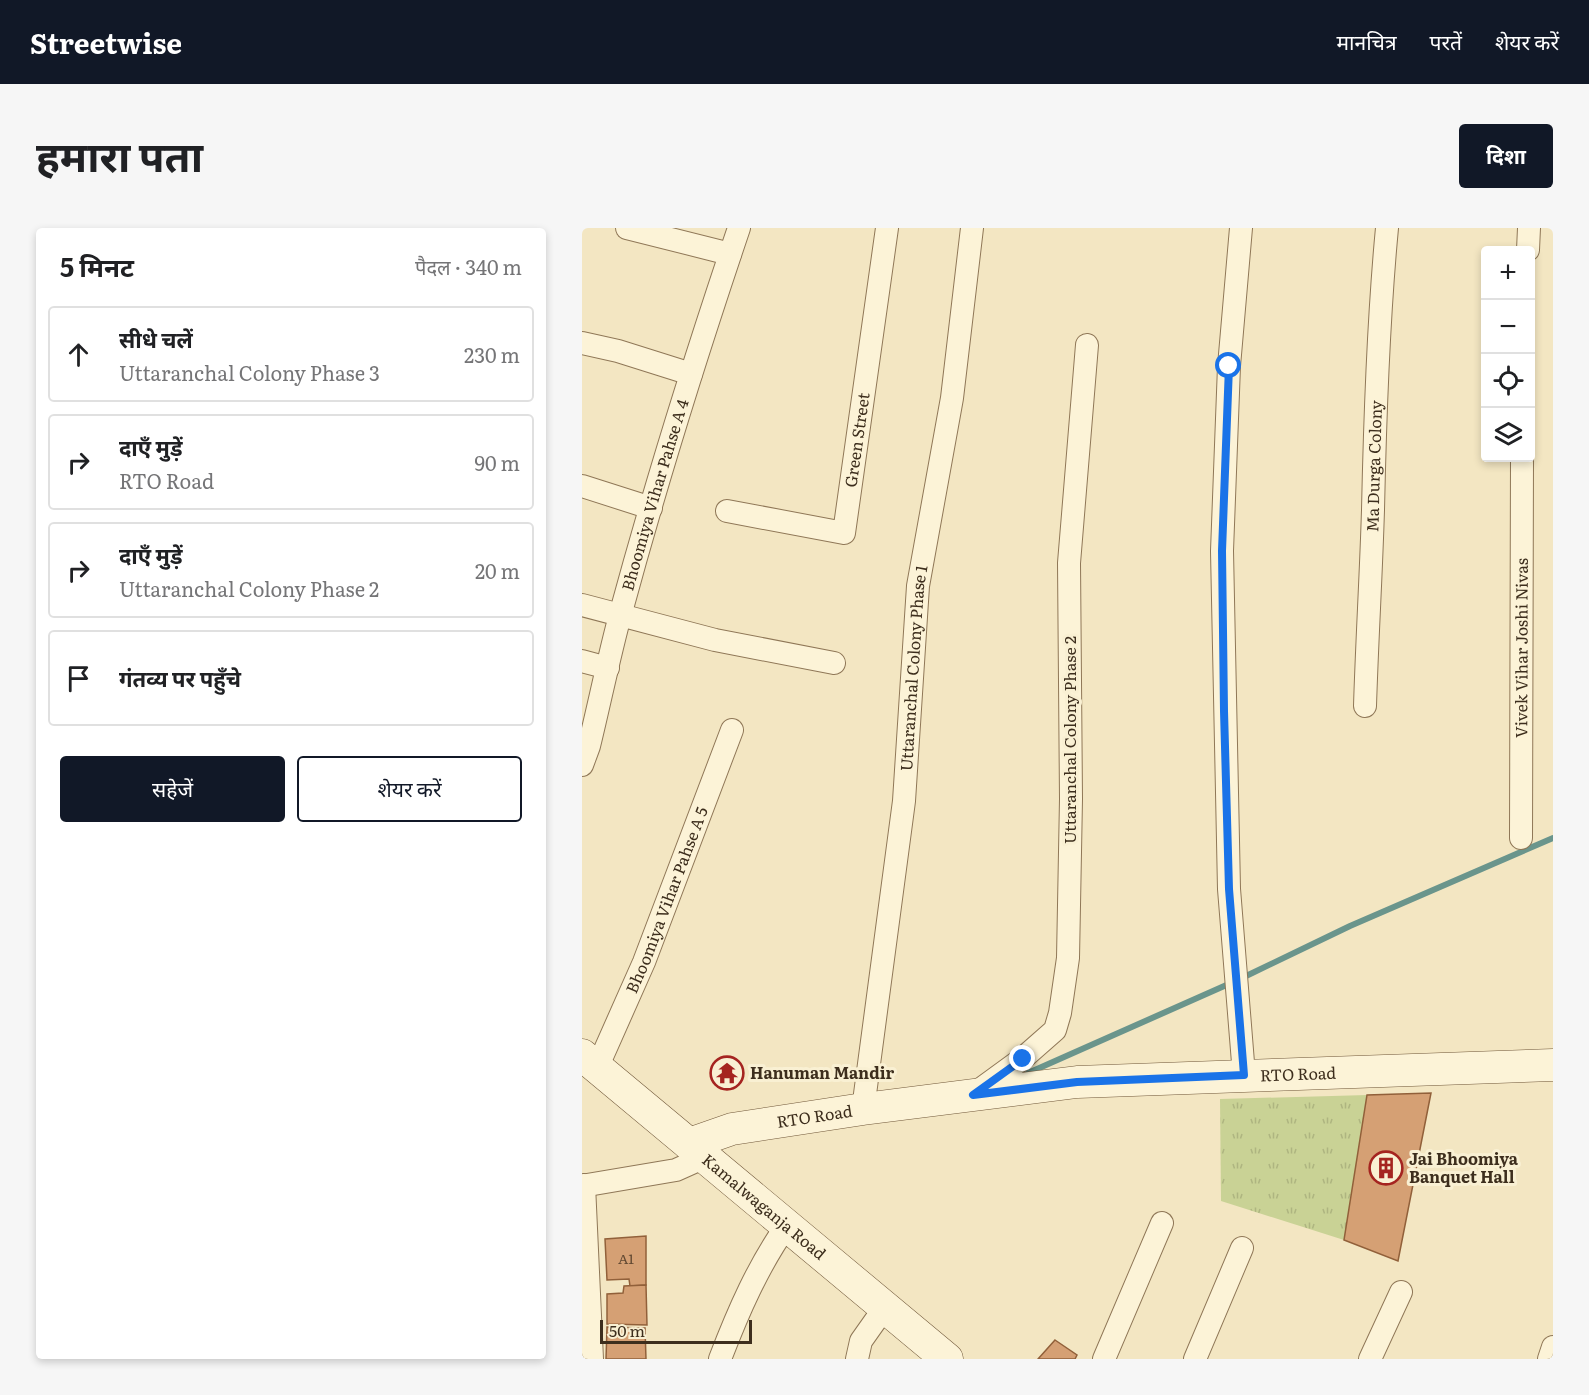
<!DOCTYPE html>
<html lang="hi">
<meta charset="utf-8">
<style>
:root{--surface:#fff;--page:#f6f6f6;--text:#202124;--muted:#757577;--line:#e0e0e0;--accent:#111827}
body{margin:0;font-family:Literata,"Noto Sans Devanagari",serif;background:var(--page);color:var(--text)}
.controls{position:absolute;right:18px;top:18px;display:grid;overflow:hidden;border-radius:6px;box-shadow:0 3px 9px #0003}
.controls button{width:54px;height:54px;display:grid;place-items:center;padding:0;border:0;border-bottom:2px solid var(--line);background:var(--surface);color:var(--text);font:30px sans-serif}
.scale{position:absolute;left:18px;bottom:15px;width:152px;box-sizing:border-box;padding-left:6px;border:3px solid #3d2e1d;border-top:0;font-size:16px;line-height:21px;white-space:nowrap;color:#3d2e1d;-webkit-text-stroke:4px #f9f0d3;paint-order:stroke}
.stop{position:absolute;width:18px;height:18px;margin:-14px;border:4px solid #1a73e8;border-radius:50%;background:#fff}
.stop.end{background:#1a73e8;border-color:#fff;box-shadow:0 2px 6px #0008}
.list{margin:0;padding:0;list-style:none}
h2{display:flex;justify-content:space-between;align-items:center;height:78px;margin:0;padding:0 24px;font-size:26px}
h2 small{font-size:20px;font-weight:400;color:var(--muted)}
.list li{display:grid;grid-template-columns:39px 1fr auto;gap:18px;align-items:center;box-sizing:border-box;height:96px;margin:0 12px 12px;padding:0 12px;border:2px solid var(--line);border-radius:6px}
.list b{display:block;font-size:22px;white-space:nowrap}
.list p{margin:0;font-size:20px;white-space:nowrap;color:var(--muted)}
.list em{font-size:20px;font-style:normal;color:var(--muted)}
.actions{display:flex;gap:12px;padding:18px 24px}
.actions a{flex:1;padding:14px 0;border:2px solid var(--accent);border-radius:6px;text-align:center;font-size:21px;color:var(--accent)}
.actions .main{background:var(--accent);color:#fff}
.icon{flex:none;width:33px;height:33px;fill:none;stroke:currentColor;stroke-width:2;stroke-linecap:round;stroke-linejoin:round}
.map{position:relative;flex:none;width:971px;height:1131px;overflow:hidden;border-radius:6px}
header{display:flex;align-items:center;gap:36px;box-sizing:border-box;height:84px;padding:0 30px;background:var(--accent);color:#fff}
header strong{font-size:28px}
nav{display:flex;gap:33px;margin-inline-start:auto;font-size:21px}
.intro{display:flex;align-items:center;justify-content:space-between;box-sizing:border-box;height:144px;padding:0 36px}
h1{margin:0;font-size:42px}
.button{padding:15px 27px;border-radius:6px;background:var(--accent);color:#fff;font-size:21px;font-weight:700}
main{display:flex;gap:36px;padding:0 36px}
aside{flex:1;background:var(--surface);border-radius:6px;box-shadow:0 3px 9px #0003}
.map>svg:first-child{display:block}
.grass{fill:url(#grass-tufts)}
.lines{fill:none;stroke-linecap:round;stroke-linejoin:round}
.stream{stroke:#6a958c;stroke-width:6}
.building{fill:#d5a074;stroke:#91603a;stroke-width:1.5}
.street-casing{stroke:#8f7757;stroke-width:24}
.secondary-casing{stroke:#71583a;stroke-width:33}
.street{stroke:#fcf3d7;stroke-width:22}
.secondary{stroke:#fcf3d7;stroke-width:32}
.route{stroke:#1a73e8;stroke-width:8}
.labels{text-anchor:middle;stroke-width:6;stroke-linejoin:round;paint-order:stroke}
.number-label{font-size:14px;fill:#634a33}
.street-label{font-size:16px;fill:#3d2e1d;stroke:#f9f0d3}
.poi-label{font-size:16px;font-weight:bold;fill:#3d2e1d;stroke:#f9f0d3;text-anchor:start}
</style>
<header>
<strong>Streetwise</strong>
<nav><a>मानचित्र</a><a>परतें</a><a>शेयर करें</a></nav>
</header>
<div class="intro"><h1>हमारा पता</h1><a class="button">दिशा</a></div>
<main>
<aside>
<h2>5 मिनट<small>पैदल · 340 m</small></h2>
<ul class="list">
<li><svg class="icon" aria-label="ahead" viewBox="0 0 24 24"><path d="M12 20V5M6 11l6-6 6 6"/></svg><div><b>सीधे चलें</b><p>Uttaranchal Colony Phase 3</p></div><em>230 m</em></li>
<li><svg class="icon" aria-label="right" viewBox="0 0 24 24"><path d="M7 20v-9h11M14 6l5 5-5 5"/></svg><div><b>दाएँ मुड़ें</b><p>RTO Road</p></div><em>90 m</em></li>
<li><svg class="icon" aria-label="right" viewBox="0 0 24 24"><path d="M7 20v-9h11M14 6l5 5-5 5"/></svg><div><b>दाएँ मुड़ें</b><p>Uttaranchal Colony Phase 2</p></div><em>20 m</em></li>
<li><svg class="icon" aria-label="arrive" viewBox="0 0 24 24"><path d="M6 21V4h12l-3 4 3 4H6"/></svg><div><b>गंतव्य पर पहुँचे</b></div></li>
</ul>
<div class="actions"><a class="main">सहेजें</a><a>शेयर करें</a></div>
</aside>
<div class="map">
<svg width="971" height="1131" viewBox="0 0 971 1131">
<defs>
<pattern id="grass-tufts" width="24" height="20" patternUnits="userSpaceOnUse" patternTransform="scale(1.5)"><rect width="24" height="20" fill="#c9d295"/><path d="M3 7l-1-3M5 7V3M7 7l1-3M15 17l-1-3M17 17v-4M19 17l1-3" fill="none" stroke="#aeb580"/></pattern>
</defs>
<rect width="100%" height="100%" fill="#f3e6c2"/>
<path class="grass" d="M785 867 762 1012 639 973 638 871Z"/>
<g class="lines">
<g class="stream">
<path d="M662 749 768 698 971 610"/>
<path d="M446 845 649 755"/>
</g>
</g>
<g class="building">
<path d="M849 865 816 1033 762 1012 785 867Z"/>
<path d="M64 1008V1057L48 1058 47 1051 25 1052 23 1011Z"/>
<path d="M64 1057 65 1097 25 1096V1066L41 1065 42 1058Z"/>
<path d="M25 1099 63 1100 64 1131H24Z"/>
<path d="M473 1112 495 1127 493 1131H456Z"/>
</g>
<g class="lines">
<g class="street-casing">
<g id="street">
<path d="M45 0 148 26"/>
<path d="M659 0 647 138 640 323 647 661 662 847"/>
<path d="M946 22 947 0"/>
<path d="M0 115 36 123 109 146"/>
<path d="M0 258 69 280"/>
<path id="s1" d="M145 283 262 305 305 0"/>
<path d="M0 377 133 412 252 435"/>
<path d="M0 433 26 440"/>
<path id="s2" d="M783 478C785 413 789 348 791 282 793 188 796 94 805 0"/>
<path id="s3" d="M0 537 7 518C18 473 27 428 39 384 74 255 114 127 157 0"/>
<path id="s4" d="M939 610 940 230"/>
<path id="s5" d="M15 840 62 734 150 502"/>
<path d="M392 866 440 831 473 802 478 785 486 730 489 571 487 335 505 117"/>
<path id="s6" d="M281 881 322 573 336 358 370 170 390 0"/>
<path d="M2 957 10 1131"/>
<path d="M0 958 94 942 123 929"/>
<path d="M138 1131C156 1084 176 1038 205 997"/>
<path d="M275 1131 279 1113 303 1079"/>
<path d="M522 1131 580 995"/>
<path d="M613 1131 660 1020"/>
<path d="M788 1131 819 1064"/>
<path d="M967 1131 971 1119"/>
</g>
</g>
<g class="secondary-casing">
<g id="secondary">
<path id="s7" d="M0 827 365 1131"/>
<path id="s8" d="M107 916 150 901 281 881 495 854 971 837"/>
</g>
</g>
<use href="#street" class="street"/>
<use href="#secondary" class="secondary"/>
</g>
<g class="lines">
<path class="route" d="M441 831 391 867 495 854 662 847 647 661 642 483 640 323 647 138"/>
</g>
<defs>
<g id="temple-ring" transform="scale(1.725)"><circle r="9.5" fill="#f9f0d3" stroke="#a52420" stroke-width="1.5"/><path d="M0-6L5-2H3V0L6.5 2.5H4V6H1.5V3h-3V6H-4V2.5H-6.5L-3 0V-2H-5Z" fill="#a52420"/></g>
<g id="building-ring" transform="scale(1.725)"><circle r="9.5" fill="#f9f0d3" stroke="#a52420" stroke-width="1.5"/><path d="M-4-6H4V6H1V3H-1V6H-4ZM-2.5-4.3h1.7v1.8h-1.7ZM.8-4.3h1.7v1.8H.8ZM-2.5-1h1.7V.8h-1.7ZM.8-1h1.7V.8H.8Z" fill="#a52420"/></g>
</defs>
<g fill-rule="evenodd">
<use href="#temple-ring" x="145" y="845"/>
<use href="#building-ring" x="804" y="940"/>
</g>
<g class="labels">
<g class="number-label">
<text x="44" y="1036">A1</text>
</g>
<g class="street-label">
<text dy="6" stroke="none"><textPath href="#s1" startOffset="213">Green Street</textPath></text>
<text dy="6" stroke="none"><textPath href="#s2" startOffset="240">Ma Durga Colony</textPath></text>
<text dy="6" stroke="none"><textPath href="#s3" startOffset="280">Bhoomiya Vihar Pahse A 4</textPath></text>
<text dy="6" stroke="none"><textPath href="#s4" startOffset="190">Vivek Vihar Joshi Nivas</textPath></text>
<text dy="6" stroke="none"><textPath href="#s6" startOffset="444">Uttaranchal Colony Phase 1</textPath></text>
<text transform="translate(488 512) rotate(-90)" y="6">Uttaranchal Colony Phase 2</text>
<text dy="6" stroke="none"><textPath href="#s5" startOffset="182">Bhoomiya Vihar Pahse A 5</textPath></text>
<text dy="6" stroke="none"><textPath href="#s8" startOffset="615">RTO Road</textPath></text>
<text dy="6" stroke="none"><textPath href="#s8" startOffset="129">RTO Road</textPath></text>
<text dy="6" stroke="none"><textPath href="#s7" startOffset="237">Kamalwaganja Road</textPath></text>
</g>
<g class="poi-label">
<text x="168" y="851">Hanuman Mandir</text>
<text x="827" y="937">Jai Bhoomiya<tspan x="827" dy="18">Banquet Hall</tspan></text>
</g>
</g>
</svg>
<div class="controls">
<button>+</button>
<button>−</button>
<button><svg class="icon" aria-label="locate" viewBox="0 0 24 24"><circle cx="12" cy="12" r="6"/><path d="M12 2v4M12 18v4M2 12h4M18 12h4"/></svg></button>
<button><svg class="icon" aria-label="layers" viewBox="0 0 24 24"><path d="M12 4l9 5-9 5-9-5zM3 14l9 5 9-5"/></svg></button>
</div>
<div class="scale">50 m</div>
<div class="stop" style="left:647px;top:138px"></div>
<div class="stop end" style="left:441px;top:831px"></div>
</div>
</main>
